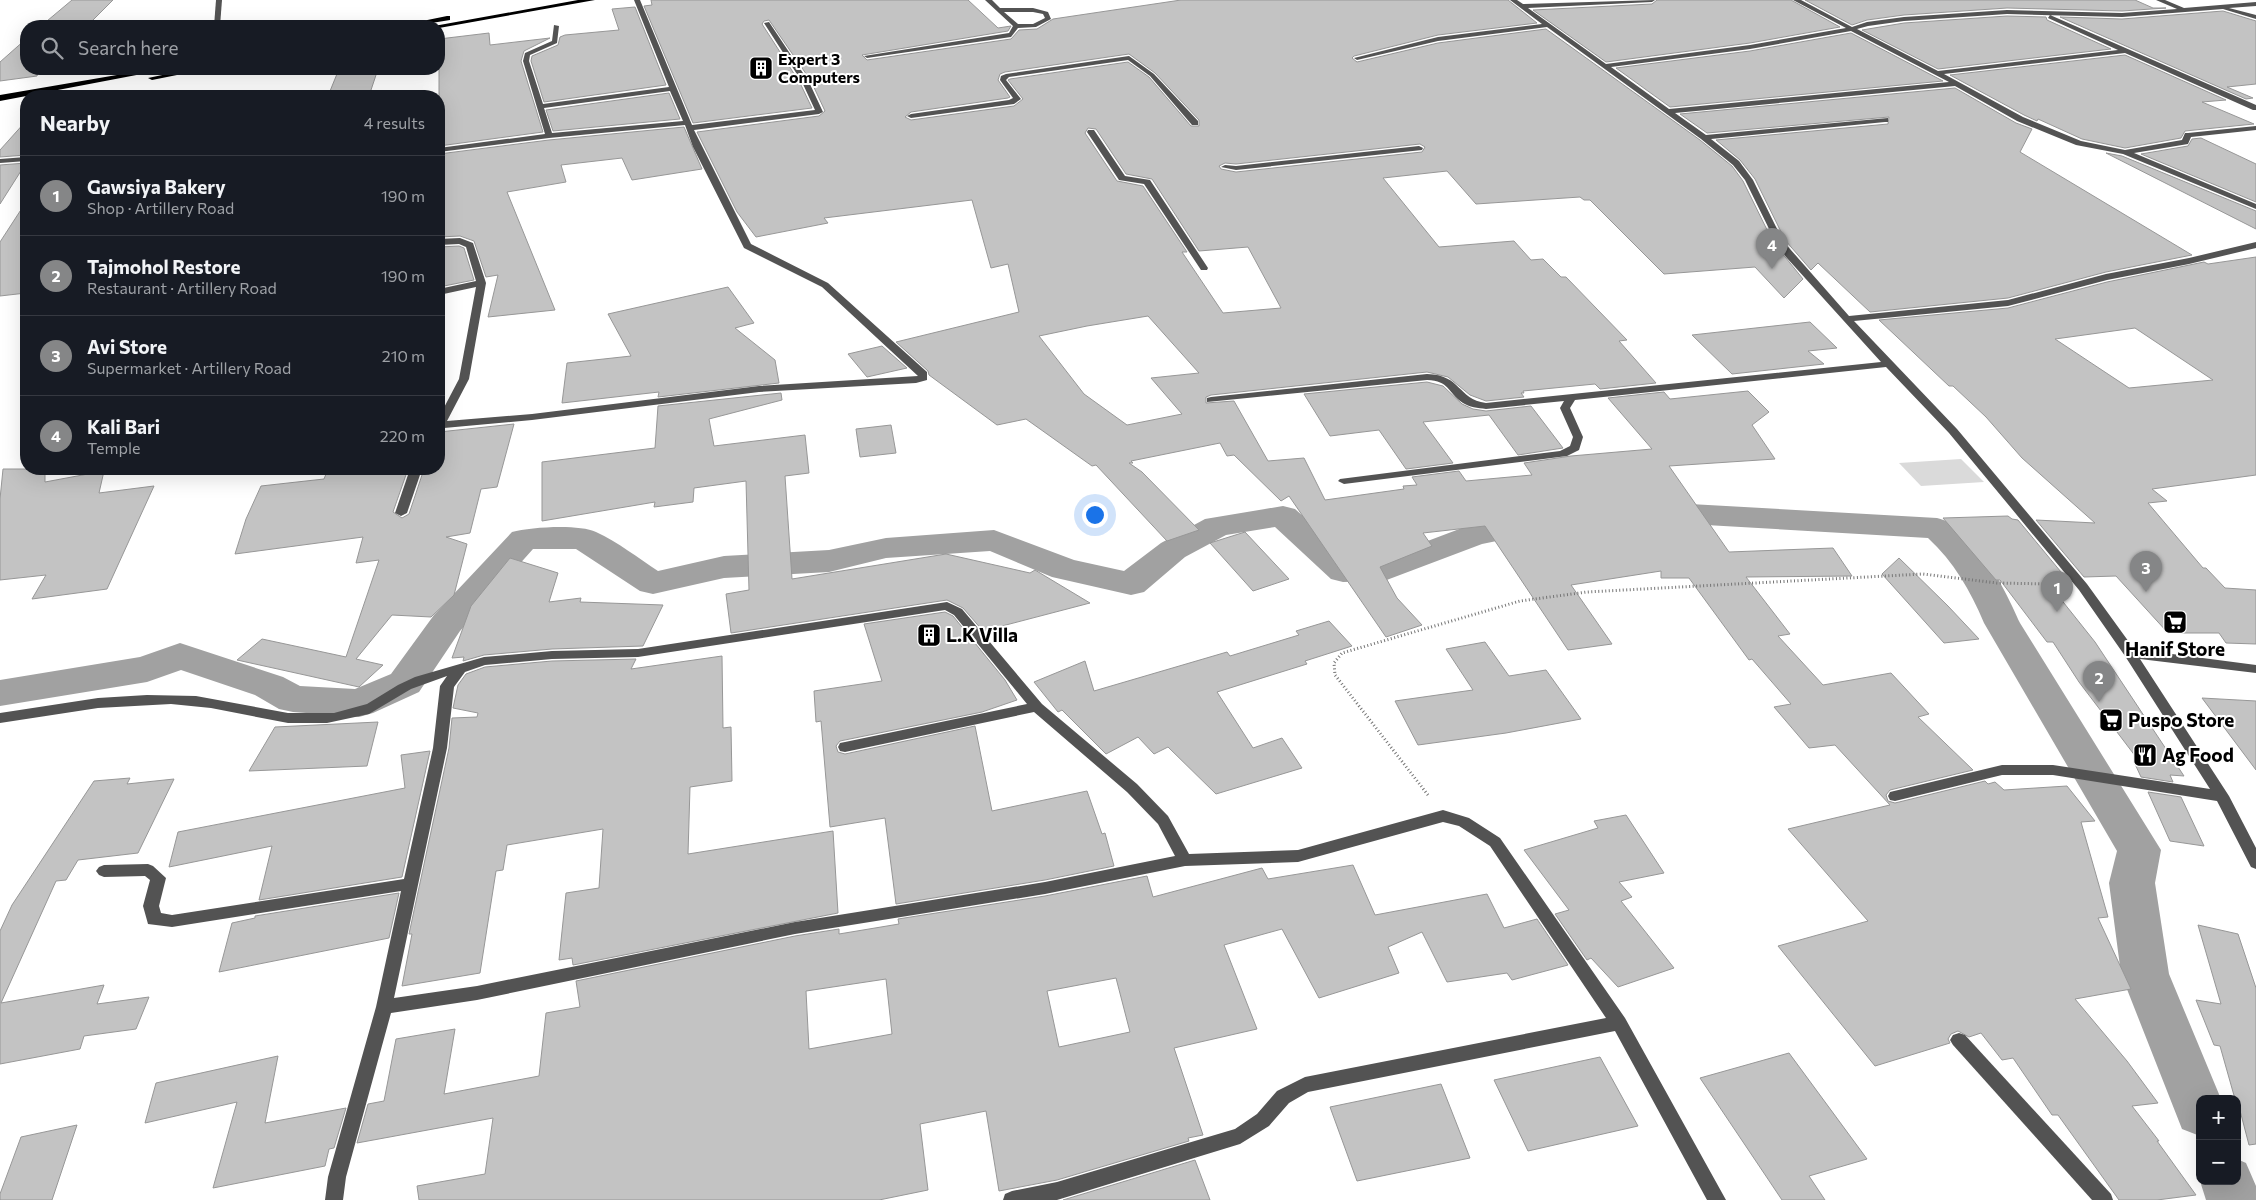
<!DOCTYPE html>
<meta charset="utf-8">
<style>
:root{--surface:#171b24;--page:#20242c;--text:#f1f3f6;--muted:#9ea1a6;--line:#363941;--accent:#858687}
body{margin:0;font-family:Commissioner,sans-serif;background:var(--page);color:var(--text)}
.controls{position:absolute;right:15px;bottom:15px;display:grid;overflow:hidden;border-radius:10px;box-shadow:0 5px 20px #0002}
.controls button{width:45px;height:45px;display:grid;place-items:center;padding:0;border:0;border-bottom:1px solid var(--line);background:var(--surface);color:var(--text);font:25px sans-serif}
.you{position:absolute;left:1094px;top:514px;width:18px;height:18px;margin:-12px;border:4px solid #fff;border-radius:50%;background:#1a73e8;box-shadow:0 0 0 8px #1a73e833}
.badge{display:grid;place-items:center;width:32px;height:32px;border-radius:50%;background:var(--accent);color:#fff;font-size:16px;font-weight:700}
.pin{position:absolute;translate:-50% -41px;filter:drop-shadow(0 1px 2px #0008)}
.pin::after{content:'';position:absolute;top:26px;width:18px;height:15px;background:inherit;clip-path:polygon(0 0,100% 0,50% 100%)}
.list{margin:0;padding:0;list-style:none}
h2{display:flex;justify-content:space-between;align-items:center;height:65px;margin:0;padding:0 20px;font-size:21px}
h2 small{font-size:16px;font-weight:400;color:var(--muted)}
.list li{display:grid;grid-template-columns:32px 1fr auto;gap:15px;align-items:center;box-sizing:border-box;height:80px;padding:0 20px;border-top:1px solid var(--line)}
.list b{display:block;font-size:19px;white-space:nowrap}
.list p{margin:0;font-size:16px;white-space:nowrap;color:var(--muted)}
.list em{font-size:16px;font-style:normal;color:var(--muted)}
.icon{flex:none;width:28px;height:28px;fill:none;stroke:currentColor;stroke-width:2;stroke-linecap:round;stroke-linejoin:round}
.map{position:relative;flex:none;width:2256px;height:1200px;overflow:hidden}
.search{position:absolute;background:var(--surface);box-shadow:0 5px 20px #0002;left:20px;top:20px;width:425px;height:55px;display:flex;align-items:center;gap:12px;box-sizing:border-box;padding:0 18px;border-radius:20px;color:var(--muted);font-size:19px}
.panel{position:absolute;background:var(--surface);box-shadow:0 5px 20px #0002;left:20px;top:90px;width:425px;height:385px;border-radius:20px}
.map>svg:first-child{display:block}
.green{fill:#dadada}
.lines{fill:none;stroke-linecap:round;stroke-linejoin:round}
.canal{fill:#a1a1a1;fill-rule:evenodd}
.building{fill:#c3c3c3;stroke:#979797;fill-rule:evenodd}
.path{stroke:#757575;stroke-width:3;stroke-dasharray:1 2.5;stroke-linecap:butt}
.minor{fill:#535353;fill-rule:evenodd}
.highway{fill:#000;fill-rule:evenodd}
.labels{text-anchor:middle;stroke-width:4;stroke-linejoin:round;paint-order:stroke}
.far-poi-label{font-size:16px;font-weight:bold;fill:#000;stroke:#fff;text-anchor:start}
.poi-label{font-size:19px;font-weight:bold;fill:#000;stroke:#fff;text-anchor:start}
</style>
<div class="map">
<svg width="2256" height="1200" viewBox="0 0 2256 1200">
<rect width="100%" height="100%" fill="#fff"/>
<path class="green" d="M1961 459 1984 482 1921 486 1899 463Z"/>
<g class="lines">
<g class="canal">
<path d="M1654 502 1937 518C1975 527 2005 589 2020 623L2161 850 2155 883 2169 974 2221 1099H2200V1136L2182 1129 2121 974 2109 883 2117 851 1984 623C1970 590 1954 562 1928 538L1654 522 1642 519 1637 512 1642 505Z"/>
<path d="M1283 506 1295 509 1352 560 1380 559 1462 528 1539 513 1551 516 1556 523 1551 530 1482 544 1384 581 1343 582 1331 579 1275 527 1226 535 1185 557 1144 592 1131 595 1052 577 990 551 886 558 829 572 724 578 653 594 640 591 576 549H533L460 631 419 692 373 713 359 717 293 712 279 709 255 695 181 670 147 682 0 706V680L140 657 180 643 283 677 300 686 355 689 391 674 434 615 512 532C531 527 579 524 596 532 618 542 638 558 658 571L724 556 829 550 886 538 994 530 1074 560 1124 571 1161 543 1205 519Z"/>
<path d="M2237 1159 2246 1163 2256 1186V1200H2206L2200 1181H2237Z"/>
</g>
</g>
<g class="building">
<path d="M72 0H113L87 26H41Z"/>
<path d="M651 0H968L998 28 1011 26 1008 31 862 55 867 60 1011 39 1019 30 1037 29 1053 19 1181 0H1508L1537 23 1438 35 1354 56 1352 58 1357 62 1438 43 1546 29 1700 140 1732 166 1743 181 1773 242 1803 279 1784 298 1755 267 1664 274 1590 200H1584L1580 197 1476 204 1447 171 1383 178 1439 247 1514 241 1531 260 1543 259 1561 277H1566L1627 340 1619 341 1656 383 1600 389 1595 384 1523 391 1524 393H1521L1524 397 1486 401 1470 395 1448 377 1427 372 1211 395 1206 397V403L1234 401 1268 461 1304 458 1325 500 1404 489 1403 486 1417 485 1412 477 1459 471 1466 481 1532 475 1524 463 1571 456 1652 449 1608 398 1664 392 1670 399 1748 391 1769 412 1752 425 1775 459 1669 466 1729 552 1833 548 1852 576 1746 577 1790 634 1778 636 1823 685 1891 673 1929 714 1918 717 1973 770 1890 790 1886 795 1888 801 1895 803 1985 781 1988 784 1995 782 2004 790 2067 786 2095 821 2081 822 2108 917 2098 918 2131 989 2075 999 2127 1061 2158 1103 2132 1106 2159 1141H2157L2196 1195 2157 1200H2119L2058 1115H2052L2013 1058 2002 1060 1981 1033 1969 1037 1958 1031 1951 1034 1948 1039 1950 1043 1875 1066 1778 946 1868 921 1788 829 1890 805 1835 745 1809 748 1774 707 1791 704 1752 659 1749 660 1689 578H1661V571L1571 585 1612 644 1568 650 1485 526 1423 533 1432 546 1380 567 1397 598 1422 625 1386 637 1289 496 1281 501 1234 455 1227 456 1220 443 1131 461 1133 463H1129L1142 472 1199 530 1167 541 1096 465 1092 466 1026 419 997 425 929 375 928 371 896 342 1019 312 1008 264 991 268 972 200 824 218 828 223 756 237 737 212 697 132 819 116 825 111 811 81 769 20 764 21 762 24 800 83 812 108 693 123 644 6 652 5ZM1129 54 1155 73 1199 120V126H1191L1149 77 1128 62 1010 79 1008 80 1023 99 1014 106 911 120 905 117 911 112 1008 98 1010 97 998 80 1000 74 1005 72ZM1088 128 1096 129 1126 174 1152 179 1199 251 1248 247 1281 308 1223 313 1182 252H1187L1143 186 1117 181 1085 133ZM1420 144 1425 147 1422 152 1236 172 1221 169 1219 166 1225 163 1236 164ZM1148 316 1199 373 1151 378 1182 414 1127 425 1084 394 1039 336 1087 326Z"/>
<path d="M1657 0H1791L1840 27 1750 43 1606 62 1533 10 1652 4Z"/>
<path d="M1805 0H2135L2153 8H2166L2122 11 2007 8 1904 15 1867 20 1852 25Z"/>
<path d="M635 7 666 85 544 102 531 61 532 56 558 45 560 37 565 35 619 30 612 9Z"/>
<path d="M2223 11 2256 21V84L2227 87 2253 98 2246 99 2060 17 2122 19Z"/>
<path d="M2007 16 2046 17 2047 20 2111 49 1938 69 1862 30 1904 23Z"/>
<path d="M489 33 490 45 550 38 524 51 521 61 543 132 439 146V39Z"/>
<path d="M1851 33 1943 81 1670 107 1616 68 1750 51Z"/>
<path d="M26 39V69H39L37 76 0 81V62Z"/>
<path d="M2125 55 2226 100 2202 102 2254 124 2185 131 2181 138 2125 148 2082 139 2038 119 2037 121 2024 115 1950 75Z"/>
<path d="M339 69H378L369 96H328Z"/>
<path d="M1955 88 2016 123 2032 129 2020 152 2192 255 2106 272 2008 298 1870 312 1818 263 1811 270 1785 240 1755 179 1740 160 1716 140 1888 124 1889 117 1707 133 1680 114Z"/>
<path d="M669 93 680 119 553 131 546 110Z"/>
<path d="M26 121V155L0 157V150Z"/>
<path d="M684 127 702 169 632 180 622 158 561 165 566 182 507 192 555 310 488 317 498 275 486 277 474 241 460 236 439 237V154L549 140Z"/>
<path d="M2201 138 2256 164V202L2141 154 2188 146 2192 139Z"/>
<path d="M2106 153 2122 156 2256 211V229Z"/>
<path d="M26 163 0 204V165Z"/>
<path d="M26 202V293L0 296V242Z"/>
<path d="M459 246 464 248 474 280 439 287V247Z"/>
<path d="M2256 257V475L2152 489 2167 501 2148 503 2203 568H2206L2225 588 2256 590V644L2226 643 2219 633H2168L2116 576 2084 577 2036 520 2095 523 2022 458 1986 417 1953 386H1949L1879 320 2008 308 2107 282 2204 262 2208 264ZM2135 328 2213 380 2129 388 2055 339Z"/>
<path d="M728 287 754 323 735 328 775 360 779 383 658 397 659 392 562 403 567 363 631 356 608 314Z"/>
<path d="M1810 322 1837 348 1808 351 1824 364 1732 374 1692 335Z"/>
<path d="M882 346 907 368 867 377 848 354Z"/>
<path d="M1427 382 1443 386 1462 404 1473 409 1486 411 1531 406 1563 448 1518 455 1489 415 1423 422 1453 463 1406 469 1379 430 1330 436 1304 394Z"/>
<path d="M781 393 782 400 709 419 714 446 805 435 809 473 785 476 792 579 946 554 1030 573 1035 570 1090 603 983 631 963 608 947 600 731 633 726 594 749 590 746 481 694 488 693 502 654 507 655 502 542 521V462L655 448 658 406Z"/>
<path d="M514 424 497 487 481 489 470 533 446 537 467 544 454 595 431 617 392 615 356 659 383 665 359 687 237 660 262 639 346 657 379 560 356 563 363 537 235 554 246 519 261 486 324 479 328 469H408L393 512 402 518 409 514 424 469H439V432Z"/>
<path d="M891 425 896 453 860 457 856 429Z"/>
<path d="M3 469H45V482L104 471 99 493 154 486 107 589 32 599 46 575 0 580V499Z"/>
<path d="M2008 516 2012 519 2018 520 2066 578H2044L2095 642 2184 776 2170 775 2173 782 2141 777 2135 764 2139 761 2079 682 2053 642H2047L2000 580H1996L1943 518Z"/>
<path d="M1245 532 1289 579 1253 591 1210 543Z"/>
<path d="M510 558 558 573 549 602 581 598 580 602 663 605 643 646 552 649 484 655 463 661 464 657 452 658 471 606Z"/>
<path d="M1899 558 1948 606 1979 639 1944 643 1882 574Z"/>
<path d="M945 612 953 616 1005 680 1017 700 982 712 840 741 836 746 838 752 845 754 975 726 992 811 1087 791 1102 834 1105 833 1114 866 1045 880 896 904 885 818 830 827 821 721 816 722 814 691 882 681 864 624Z"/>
<path d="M1329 621 1352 646 1305 661 1307 664 1217 692 1253 748 1282 738 1302 768 1216 794 1168 747 1154 754 1138 737 1106 754 1062 710 1058 712 1034 682 1085 661 1094 691 1227 652 1230 656 1299 635 1296 631Z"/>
<path d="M1485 642 1509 676 1546 670 1581 719 1506 733 1418 745 1395 701 1473 690 1446 649Z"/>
<path d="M722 656 723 728 731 727 732 781 690 787 688 854 833 831 838 913 573 965 572 958 559 960 566 893 599 888 603 829 507 845 503 870 496 871 480 973 402 986 412 934H409L449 748 452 718 477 717 478 713 453 708 458 685 466 674 485 667 552 661 636 659 631 669Z"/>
<path d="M2202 698 2256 701V770Z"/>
<path d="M378 722 367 766 249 771 275 727Z"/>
<path d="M430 751 402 877 259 900 272 846 169 867 178 832 405 788 401 755Z"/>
<path d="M130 778 127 784 174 779 138 853 78 860 66 880 56 881 1 1003 104 985 97 1004 149 997 136 1029 84 1036 80 1049 0 1064V931L12 905 94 781Z"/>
<path d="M2148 792 2181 797 2204 846 2170 841Z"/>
<path d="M1626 815 1664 873 1619 882 1632 897 1621 901 1674 968 1618 987 1591 958 1587 960 1555 914 1569 910 1524 850 1598 828 1594 821Z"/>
<path d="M1353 865 1375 915 1487 894 1504 928 1537 919 1568 965 1512 980 1507 973 1447 982 1422 932 1388 947 1399 973 1319 998 1282 929 1224 945 1257 1029 1174 1048 1203 1135 1188 1138 1189 1141 1057 1180 999 1191 986 1111 920 1124 928 1190 879 1200H419L417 1186 485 1174 493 1118 357 1143 368 1104 384 1101 396 1039 455 1029 444 1094 539 1076 546 1013 580 1007 576 981 795 936 839 929V934L899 924 898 919 1045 896 1147 876 1153 897 1262 868 1268 879ZM1116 978 1130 1032 1059 1047 1047 991ZM886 979 892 1034 809 1049 806 991Z"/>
<path d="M399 893 389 938 219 972 232 923 255 918V916Z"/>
<path d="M2198 925 2238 934 2256 988V1144L2249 1145 2237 1099H2235L2220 1046 2214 1045 2196 1000 2221 1004Z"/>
<path d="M1789 1053 1867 1159 1809 1176 1825 1200H1782L1700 1078Z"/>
<path d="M278 1056 265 1123 346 1108 334 1148 329 1149 325 1166 213 1188 237 1102 145 1123 156 1083Z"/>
<path d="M1600 1057 1638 1126 1528 1151 1494 1080Z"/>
<path d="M1441 1084 1470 1158 1357 1181 1330 1107Z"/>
<path d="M77 1125 52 1200H0V1194L21 1137Z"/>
<path d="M1195 1160 1210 1200H1063Z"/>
</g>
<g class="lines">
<path class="path" d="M1428 795 1335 675 1334 663 1342 653 1520 601 1587 592 1923 574 1997 583 2050 584"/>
<g class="minor">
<path d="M216 0H222L220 26H214Z"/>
<path d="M634 0H640L692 125 815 110 802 82 764 23 769 22 809 82 823 112 819 114 694 130 751 244 828 283 927 372V380L916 383 759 392 532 420 444 428 439 430V417L459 379 476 287 439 295V289L476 281 466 247 459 244 439 245V239L460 238 473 243 486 283 469 379 447 421 532 414 759 386 918 376 822 287 744 248 693 147 685 125 549 138 439 152V148L545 134 523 61 525 53 552 41 554 25 559 26 557 43 530 55 529 61 543 104 669 87ZM670 91 683 121 552 133 544 108Z"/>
<path d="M985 0H992L1000 8H1033L1048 12 1051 19 1036 27 1018 28 1011 37 867 58 864 56 1009 33 1013 26ZM1004 12H1033L1043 14 1045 18 1033 24H1018Z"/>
<path d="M1510 0H1517L1523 4 1655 0 1652 2 1528 8 1606 64 1750 45 1846 28 1793 0H1801L1852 27 1867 22 1904 17 2007 10 2122 13 2177 9 2156 0H2165L2184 8 2256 2V6L2229 8 2256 15V19L2223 9 2122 17 2007 14 1904 21 1868 26 1857 29 1938 71 2118 50 2048 18 2050 15 2256 105V110H2253L2125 53 1944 74 2023 117 2081 141 2125 150 2182 140 2185 133H2188L2256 126V130L2191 137 2188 144 2134 153 2256 204V209L2123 154 2076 145 2017 121 1955 86 1675 113 1706 135 1888 118V122H1885L1711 139 1739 161 1753 180 1783 241 1849 316 2008 300 2106 274 2189 258 2256 242V248L2189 264 2107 280 2008 306 1854 321 1957 429 2087 584 2134 649 2256 665V673L2140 659 2229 796 2256 848V869L2251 867 2217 801 2053 775H2002L1895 801 1890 800 1888 796 1890 792 2002 765H2053L2210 789 2125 656 2079 590 1949 433 1886 367 1575 400 1570 408 1583 437 1579 450 1567 456 1344 484 1338 481 1340 479 1560 451 1570 446 1573 437 1560 408 1564 401 1486 409C1478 408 1469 407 1463 403 1447 392 1450 381 1427 380L1207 402V398L1211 397 1427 374C1462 375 1457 399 1486 403L1881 362 1786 257 1775 241 1745 180 1733 165 1701 139 1547 27 1438 41 1357 60 1354 58 1438 37 1542 24ZM1851 31 1949 82 1669 109 1611 67 1750 49Z"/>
<path d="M1129 56 1154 74 1198 121V125H1192L1150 76 1128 60 1009 77 1006 80 1021 99 1014 104 911 118 907 116 911 114 1009 100 1013 98 1000 80 1001 76 1006 74Z"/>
<path d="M1088 130H1094L1125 176 1150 180 1208 268 1207 270H1201L1144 184 1119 180 1087 132Z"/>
<path d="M1419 146 1423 148 1422 150 1236 170 1221 167 1225 165 1236 166Z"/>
<path d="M26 157V161L0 163V159Z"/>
<path d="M410 469H422L407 513 401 516 395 513Z"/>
<path d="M947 602 962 609 1042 704 1137 784 1168 816 1189 854 1298 850 1443 810 1469 818 1500 838 1625 1018 1726 1200H1707L1615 1031 1308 1092 1289 1103 1269 1126 1240 1144 1057 1200H1003L1005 1194 1012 1191 1057 1182 1235 1129 1257 1114 1277 1091 1305 1077 1606 1018 1490 846 1459 826 1443 822 1298 862 1185 866 1045 894 795 934 477 1000 391 1013 346 1177 343 1200H325L328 1177 376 1007 401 891 172 927 148 924 143 906 150 880 145 876 104 877 99 875 96 871 99 867 104 865 148 864 153 866 166 878 159 906 161 913 172 915 404 879 433 748 440 686 447 676 411 689 369 714 327 723H288L211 708 171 704 98 708 0 723V713L98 698 147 695 196 696 288 713H334L367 704 398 685 415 677 484 657 552 651 638 649ZM945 610 954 615 1027 704 845 742 840 743 838 747 840 751 845 752 1034 712 1127 792 1158 824 1175 856 1045 882 795 922 477 986 394 998 447 748 454 687 465 672 485 665 552 659 638 657Z"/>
<path d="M1959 1033 1965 1035 2111 1194 2113 1200H2092L1953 1045 1950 1040 1953 1035Z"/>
</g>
<g class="highway">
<path d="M578 0H595L439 28 434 26Z"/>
<path d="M447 16H450V20L413 26H398Z"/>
<path d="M152 69H168L0 101V95Z"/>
<path d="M191 69H207L152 80 148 78Z"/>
</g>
</g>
<defs>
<g id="building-square" transform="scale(1.25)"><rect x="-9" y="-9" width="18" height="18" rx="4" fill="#000" stroke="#fff"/><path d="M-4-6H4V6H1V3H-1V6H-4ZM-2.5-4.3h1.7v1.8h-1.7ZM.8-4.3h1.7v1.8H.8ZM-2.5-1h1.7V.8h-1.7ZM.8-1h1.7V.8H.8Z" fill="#fff"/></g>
<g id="supermarket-square" transform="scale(1.25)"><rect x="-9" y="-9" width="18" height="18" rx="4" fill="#000" stroke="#fff"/><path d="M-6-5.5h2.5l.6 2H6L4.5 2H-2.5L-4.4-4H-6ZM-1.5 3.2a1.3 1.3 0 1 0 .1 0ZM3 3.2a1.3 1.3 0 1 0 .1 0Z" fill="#fff"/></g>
<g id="restaurant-square" transform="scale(1.25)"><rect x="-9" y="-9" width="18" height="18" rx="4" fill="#000" stroke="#fff"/><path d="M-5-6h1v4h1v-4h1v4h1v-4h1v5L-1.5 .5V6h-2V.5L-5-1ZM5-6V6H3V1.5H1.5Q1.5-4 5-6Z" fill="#fff"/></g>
</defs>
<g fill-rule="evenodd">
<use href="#building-square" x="761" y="68"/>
<use href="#supermarket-square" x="2175" y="622"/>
<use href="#building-square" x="929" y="635"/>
<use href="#supermarket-square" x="2111" y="720"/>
<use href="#restaurant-square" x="2145" y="755"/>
</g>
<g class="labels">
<g class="far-poi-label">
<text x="778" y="65">Expert 3<tspan x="778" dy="18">Computers</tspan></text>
</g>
<g class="poi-label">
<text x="946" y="642">L.K Villa</text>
<text x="2175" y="656" text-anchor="middle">Hanif Store</text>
<text x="2128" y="727">Puspo Store</text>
<text x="2162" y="762">Ag Food</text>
</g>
</g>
</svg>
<div class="controls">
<button>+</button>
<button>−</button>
</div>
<div class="you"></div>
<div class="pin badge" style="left:2057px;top:612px">1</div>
<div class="pin badge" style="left:2099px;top:702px">2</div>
<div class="pin badge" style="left:2146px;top:592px">3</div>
<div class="pin badge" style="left:1772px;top:269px">4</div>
<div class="search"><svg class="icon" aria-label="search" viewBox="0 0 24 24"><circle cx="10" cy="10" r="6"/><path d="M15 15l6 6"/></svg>Search here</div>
<section class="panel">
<h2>Nearby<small>4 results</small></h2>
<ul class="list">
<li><span class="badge">1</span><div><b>Gawsiya Bakery</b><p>Shop · Artillery Road</p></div><em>190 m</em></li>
<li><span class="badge">2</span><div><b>Tajmohol Restore</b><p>Restaurant · Artillery Road</p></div><em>190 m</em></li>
<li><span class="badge">3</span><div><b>Avi Store</b><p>Supermarket · Artillery Road</p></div><em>210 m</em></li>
<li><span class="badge">4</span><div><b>Kali Bari</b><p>Temple</p></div><em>220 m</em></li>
</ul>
</section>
</div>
